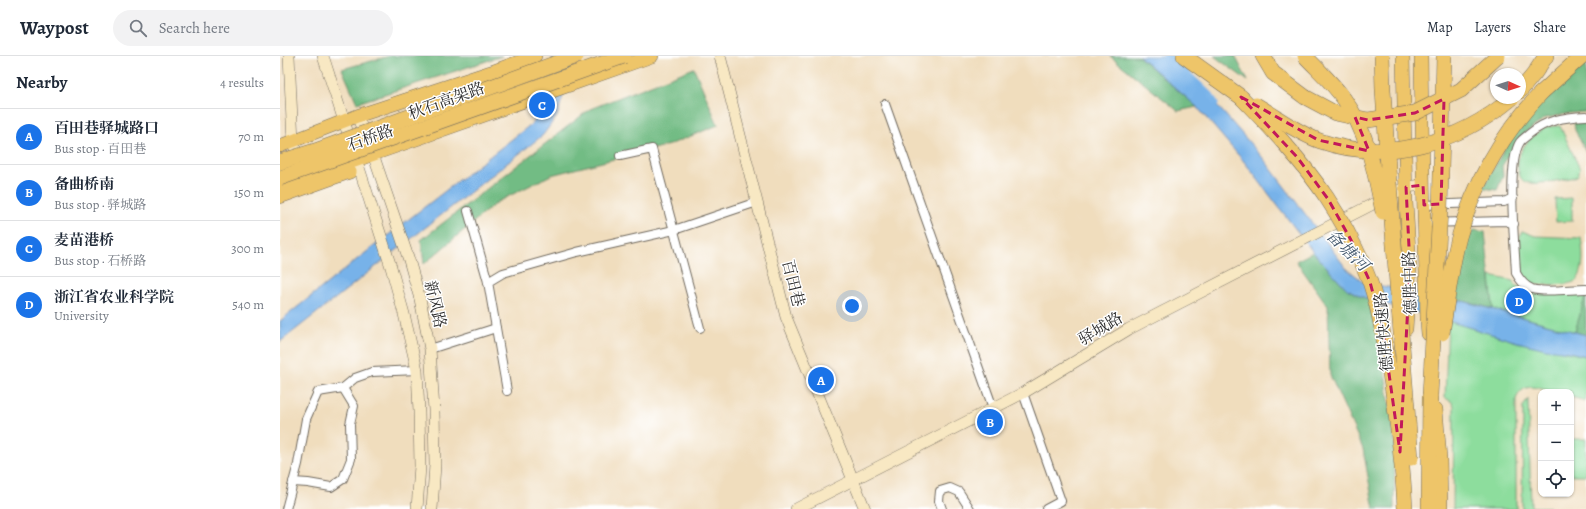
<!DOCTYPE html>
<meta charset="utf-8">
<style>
:root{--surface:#fff;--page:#f2f2f3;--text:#1f2937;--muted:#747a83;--line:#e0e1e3;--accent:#1a73e8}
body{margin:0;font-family:Alegreya,"Noto Serif SC",serif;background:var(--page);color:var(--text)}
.controls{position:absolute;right:12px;bottom:12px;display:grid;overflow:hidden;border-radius:8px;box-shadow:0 1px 3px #0004}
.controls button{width:36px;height:36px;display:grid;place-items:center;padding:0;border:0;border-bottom:1px solid var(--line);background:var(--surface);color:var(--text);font:20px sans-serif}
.compass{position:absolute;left:1210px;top:12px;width:36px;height:36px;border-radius:50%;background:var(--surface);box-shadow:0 1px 3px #0004;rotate:93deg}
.you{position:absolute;left:572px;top:250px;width:14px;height:14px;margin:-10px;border:3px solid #fff;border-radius:50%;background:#1a73e8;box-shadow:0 0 0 6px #1a73e833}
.badge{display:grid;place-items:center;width:26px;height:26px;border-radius:50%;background:var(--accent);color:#fff;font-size:13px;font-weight:700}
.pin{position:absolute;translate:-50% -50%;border:2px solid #fff;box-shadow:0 1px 4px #0006}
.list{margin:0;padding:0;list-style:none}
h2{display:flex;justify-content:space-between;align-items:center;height:52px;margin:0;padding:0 16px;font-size:17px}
h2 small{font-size:13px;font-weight:400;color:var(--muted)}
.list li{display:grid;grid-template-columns:26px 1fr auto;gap:12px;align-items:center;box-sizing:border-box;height:56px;padding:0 16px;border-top:1px solid var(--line)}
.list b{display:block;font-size:15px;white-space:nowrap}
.list p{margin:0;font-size:13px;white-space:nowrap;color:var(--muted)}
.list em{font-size:13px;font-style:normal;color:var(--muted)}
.icon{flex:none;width:22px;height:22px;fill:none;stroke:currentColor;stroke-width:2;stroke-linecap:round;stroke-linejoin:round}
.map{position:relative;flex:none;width:1306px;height:453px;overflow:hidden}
header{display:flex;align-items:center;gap:24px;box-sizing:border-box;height:56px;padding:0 20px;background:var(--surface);border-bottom:1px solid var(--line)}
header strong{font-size:19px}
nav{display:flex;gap:22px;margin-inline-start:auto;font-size:14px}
.search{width:280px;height:36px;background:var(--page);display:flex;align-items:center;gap:10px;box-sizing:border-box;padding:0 14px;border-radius:22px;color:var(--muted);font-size:15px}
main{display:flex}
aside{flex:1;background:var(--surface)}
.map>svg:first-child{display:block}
.green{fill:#8ddd9d;stroke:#5c8464}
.forest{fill:#72bc84;stroke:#4e7458}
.water{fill:#77b2e9;stroke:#516e8a}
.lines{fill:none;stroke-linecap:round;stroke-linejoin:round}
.canal{stroke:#77b2e9;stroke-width:9}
.street-casing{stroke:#70695e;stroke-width:10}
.secondary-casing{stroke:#70695e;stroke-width:12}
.primary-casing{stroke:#70695e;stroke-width:14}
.highway-casing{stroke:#70695e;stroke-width:16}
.street{stroke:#fff;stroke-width:8}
.secondary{stroke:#f8e8c3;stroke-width:11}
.primary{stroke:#eec569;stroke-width:13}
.highway{stroke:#eec569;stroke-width:15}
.highway-bridge-casing{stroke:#70695e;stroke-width:16;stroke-linecap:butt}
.highway-bridge{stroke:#eec569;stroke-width:15}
.marked{fill:none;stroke:#c2185b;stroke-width:3;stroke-dasharray:8 5;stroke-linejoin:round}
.labels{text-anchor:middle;stroke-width:3;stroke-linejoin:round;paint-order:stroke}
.street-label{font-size:16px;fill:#2b2b2b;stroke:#fff}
.water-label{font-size:17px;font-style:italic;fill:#465a6e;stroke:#fff}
</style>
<header>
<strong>Waypost</strong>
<div class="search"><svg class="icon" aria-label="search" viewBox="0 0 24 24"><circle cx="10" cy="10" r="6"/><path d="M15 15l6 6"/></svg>Search here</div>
<nav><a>Map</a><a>Layers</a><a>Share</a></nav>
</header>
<main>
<aside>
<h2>Nearby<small>4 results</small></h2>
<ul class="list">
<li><span class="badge">A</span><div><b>百田巷驿城路口</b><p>Bus stop · 百田巷</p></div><em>70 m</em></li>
<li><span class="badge">B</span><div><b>备曲桥南</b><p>Bus stop · 驿城路</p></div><em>150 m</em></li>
<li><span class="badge">C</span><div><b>麦苗港桥</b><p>Bus stop · 石桥路</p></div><em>300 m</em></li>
<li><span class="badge">D</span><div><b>浙江省农业科学院</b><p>University</p></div><em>540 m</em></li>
</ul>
</aside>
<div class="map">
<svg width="1306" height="453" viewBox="0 0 1306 453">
<rect width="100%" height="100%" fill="#fff"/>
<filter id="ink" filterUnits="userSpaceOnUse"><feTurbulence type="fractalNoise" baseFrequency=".025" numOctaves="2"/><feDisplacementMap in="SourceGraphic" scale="8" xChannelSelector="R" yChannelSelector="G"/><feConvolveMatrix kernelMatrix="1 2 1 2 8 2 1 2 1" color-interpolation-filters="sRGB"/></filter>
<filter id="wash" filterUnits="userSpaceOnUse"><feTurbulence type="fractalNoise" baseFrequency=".012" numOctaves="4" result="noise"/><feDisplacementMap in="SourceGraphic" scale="16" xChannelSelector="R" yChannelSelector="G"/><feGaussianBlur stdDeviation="0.9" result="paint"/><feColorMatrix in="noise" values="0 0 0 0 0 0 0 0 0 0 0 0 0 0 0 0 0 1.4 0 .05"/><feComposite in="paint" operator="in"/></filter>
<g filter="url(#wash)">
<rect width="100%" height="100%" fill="#f0ddbd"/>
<g class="green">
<path d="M1280 70 1300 113 1298 119 1295 121C1286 123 1254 130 1246 126 1242 125 1240 121 1239 117 1233 97 1251 78 1268 71 1272 70 1277 70 1280 70Z"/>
<path d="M1292 142V165L1276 166 1275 143Z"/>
<path d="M1242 175 1255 180 1301 182C1303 194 1305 213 1297 224 1292 230 1259 230 1252 227 1247 225 1245 223 1243 218 1239 210 1240 188 1240 179Z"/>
<path d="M1210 220 1233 225C1238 233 1243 236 1252 238H1306L1295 276 1213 253Z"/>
<path d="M1168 265 1238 286 1306 300V345L1291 341V336C1286 336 1280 337 1275 336 1260 334 1245 323 1236 343V453H1173L1174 350 1171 345 1165 342Z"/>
<path d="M1248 343 1251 451H1270V453H1242L1243 351Z"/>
<rect x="1291" y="383" width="15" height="36"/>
</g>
<g class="forest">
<path d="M110 0H222L77 47 62 13Z"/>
<path d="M830 0H858L917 51 898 55Z"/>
<path d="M934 0H955L968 25Z"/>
<path d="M1306 6V56L1291 57 1266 62 1242 79 1222 110 1223 120 1217 134 1203 132 1227 88 1261 44Z"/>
<path d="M414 12 438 69 389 89 271 119 217 146 144 208 141 184 310 53Z"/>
<path d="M1306 66V96L1295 74 1294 67Z"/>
<path d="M1194 174 1205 176 1213 253 1172 242 1186 185Z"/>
<path d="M1033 196 1067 233 1089 244 1103 301 1115 386 1114 453H1094L1083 393 1050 319 1048 250 1016 205Z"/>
<path d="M1306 238V279L1295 276Z"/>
</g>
<g class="water">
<path d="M274 0H295L277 60 263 79 0 286V265L80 201 254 66Z"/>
<path d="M859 0H887L929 40 983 102 1066 212 1085 227 1172 242 1306 279V300L1289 296 1266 293 1237 286 1168 265 1089 244 1067 233 1033 196 966 108 917 51Z"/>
</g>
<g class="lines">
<path class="canal" d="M887 0 929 40 934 47"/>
</g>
</g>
<g filter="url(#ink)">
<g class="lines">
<g class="street-casing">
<g id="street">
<path d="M605 48 713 352"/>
<path d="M1306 60C1284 61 1266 64 1249 78 1246 81 1242 83 1240 86 1226 107 1235 190 1236 217 1240 224 1244 230 1252 233 1264 237 1292 233 1306 233"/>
<path d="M340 100 372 93 420 272"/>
<path d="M1144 149 1224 146 1233 142"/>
<path d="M188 155 208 226 227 335"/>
<path d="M1144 167 1226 165 1234 168"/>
<path d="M208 226 223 217 297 196 394 174 477 146"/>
<path d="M150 293 216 272"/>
<path d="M743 337 781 445 766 453"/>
<path d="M13 426 28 427 51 431 63 423 71 403 70 368 74 350 63 332"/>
<path d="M6 453 18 408 26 363 38 336 63 332 75 322 92 316 137 314"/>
<path d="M662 453 659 445 660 435 670 432 679 436 690 453"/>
</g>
</g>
<g class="secondary-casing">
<g id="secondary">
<path d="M9 0 13 86 19 106"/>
<path d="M43 0 111 211 124 258 137 314 139 356 140 410 137 453"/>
<path d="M440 0 506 261 585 453"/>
<path d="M77 60 93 98 129 204 140 243 150 293 154 354 155 409 152 453"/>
<path d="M516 453 743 337 849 273 1126 131 1143 129"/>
</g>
</g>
<g class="primary-casing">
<g id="primary">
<path d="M1123 0 1126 146 1130 211 1126 273"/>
<path d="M1141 0C1142 72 1143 145 1146 217 1147 237 1146 258 1148 278"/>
<path d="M0 90 77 60 211 16 255 0"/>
<path d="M0 131 372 0"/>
<path d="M0 141 70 116"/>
<path d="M1156 353 1160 402 1161 453"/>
</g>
</g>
<g class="highway-casing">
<g id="highway">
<path d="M904 0 961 41"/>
<path d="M983 0 993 17 1025 41"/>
<path d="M1240 35 1254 18 1266 0"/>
<path d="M1261 37 1302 0"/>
<path d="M1149 453 1150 339"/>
</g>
</g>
<use href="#street" class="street"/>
<use href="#secondary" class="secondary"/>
<use href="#primary" class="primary"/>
<use href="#highway" class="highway"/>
<g class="highway-bridge-casing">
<g id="highway-bridge">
<path d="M1025 0C1038 14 1053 27 1064 43 1088 76 1095 117 1103 156"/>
<path d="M1102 0 1103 34 1109 127 1131 402"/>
<path d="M961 41C992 73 1022 105 1047 142 1064 168 1079 197 1090 226 1101 259 1106 295 1112 330 1118 370 1123 412 1125 453"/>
<path d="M1025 41 1055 57 1088 64 1135 57 1181 34 1218 0"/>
<path d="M976 49C997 61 1017 77 1040 85 1106 108 1179 87 1232 42"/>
<path d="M0 106 35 95 296 0"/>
<path d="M0 122 344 0"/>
<path d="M1162 277C1167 246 1171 211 1179 181 1194 127 1222 78 1261 37"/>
<path d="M1150 339 1160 154 1164 0"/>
</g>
</g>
<use href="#highway-bridge" class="highway-bridge"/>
</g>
</g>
<path class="marked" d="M961 41 1038 84 1089 95 1075 61 1088 64 1135 57 1164 43 1161 148 1144 149 1143 129 1126 131 1130 211 1120 396 1103 275 1090 226 1071 184 1048 143 1017 101Z"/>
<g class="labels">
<g class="street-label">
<text transform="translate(166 44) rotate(-20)" y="6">秋石高架路</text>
<text transform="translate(90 81) rotate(-20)" y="6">石桥路</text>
<text transform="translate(514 227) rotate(76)" y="6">百田巷</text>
<text transform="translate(1129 227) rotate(-92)" y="6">德胜中路</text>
<text transform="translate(156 248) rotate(77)" y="6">新风路</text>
<text transform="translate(820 272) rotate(-31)" y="6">驿城路</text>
<text transform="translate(1103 276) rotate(-95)" y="6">德胜快速路</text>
</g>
<g class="water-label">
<text transform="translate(1068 194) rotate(44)" y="6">备塘河</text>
</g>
</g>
</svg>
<div class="controls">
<button>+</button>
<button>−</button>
<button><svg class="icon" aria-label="locate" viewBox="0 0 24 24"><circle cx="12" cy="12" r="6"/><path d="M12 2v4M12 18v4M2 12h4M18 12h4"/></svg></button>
</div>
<svg class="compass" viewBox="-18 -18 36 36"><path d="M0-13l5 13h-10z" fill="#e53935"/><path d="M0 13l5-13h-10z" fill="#747a83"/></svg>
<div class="you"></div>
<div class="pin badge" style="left:541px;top:324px">A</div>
<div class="pin badge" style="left:710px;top:366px">B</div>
<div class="pin badge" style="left:262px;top:49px">C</div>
<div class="pin badge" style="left:1239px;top:245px">D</div>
</div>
</main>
